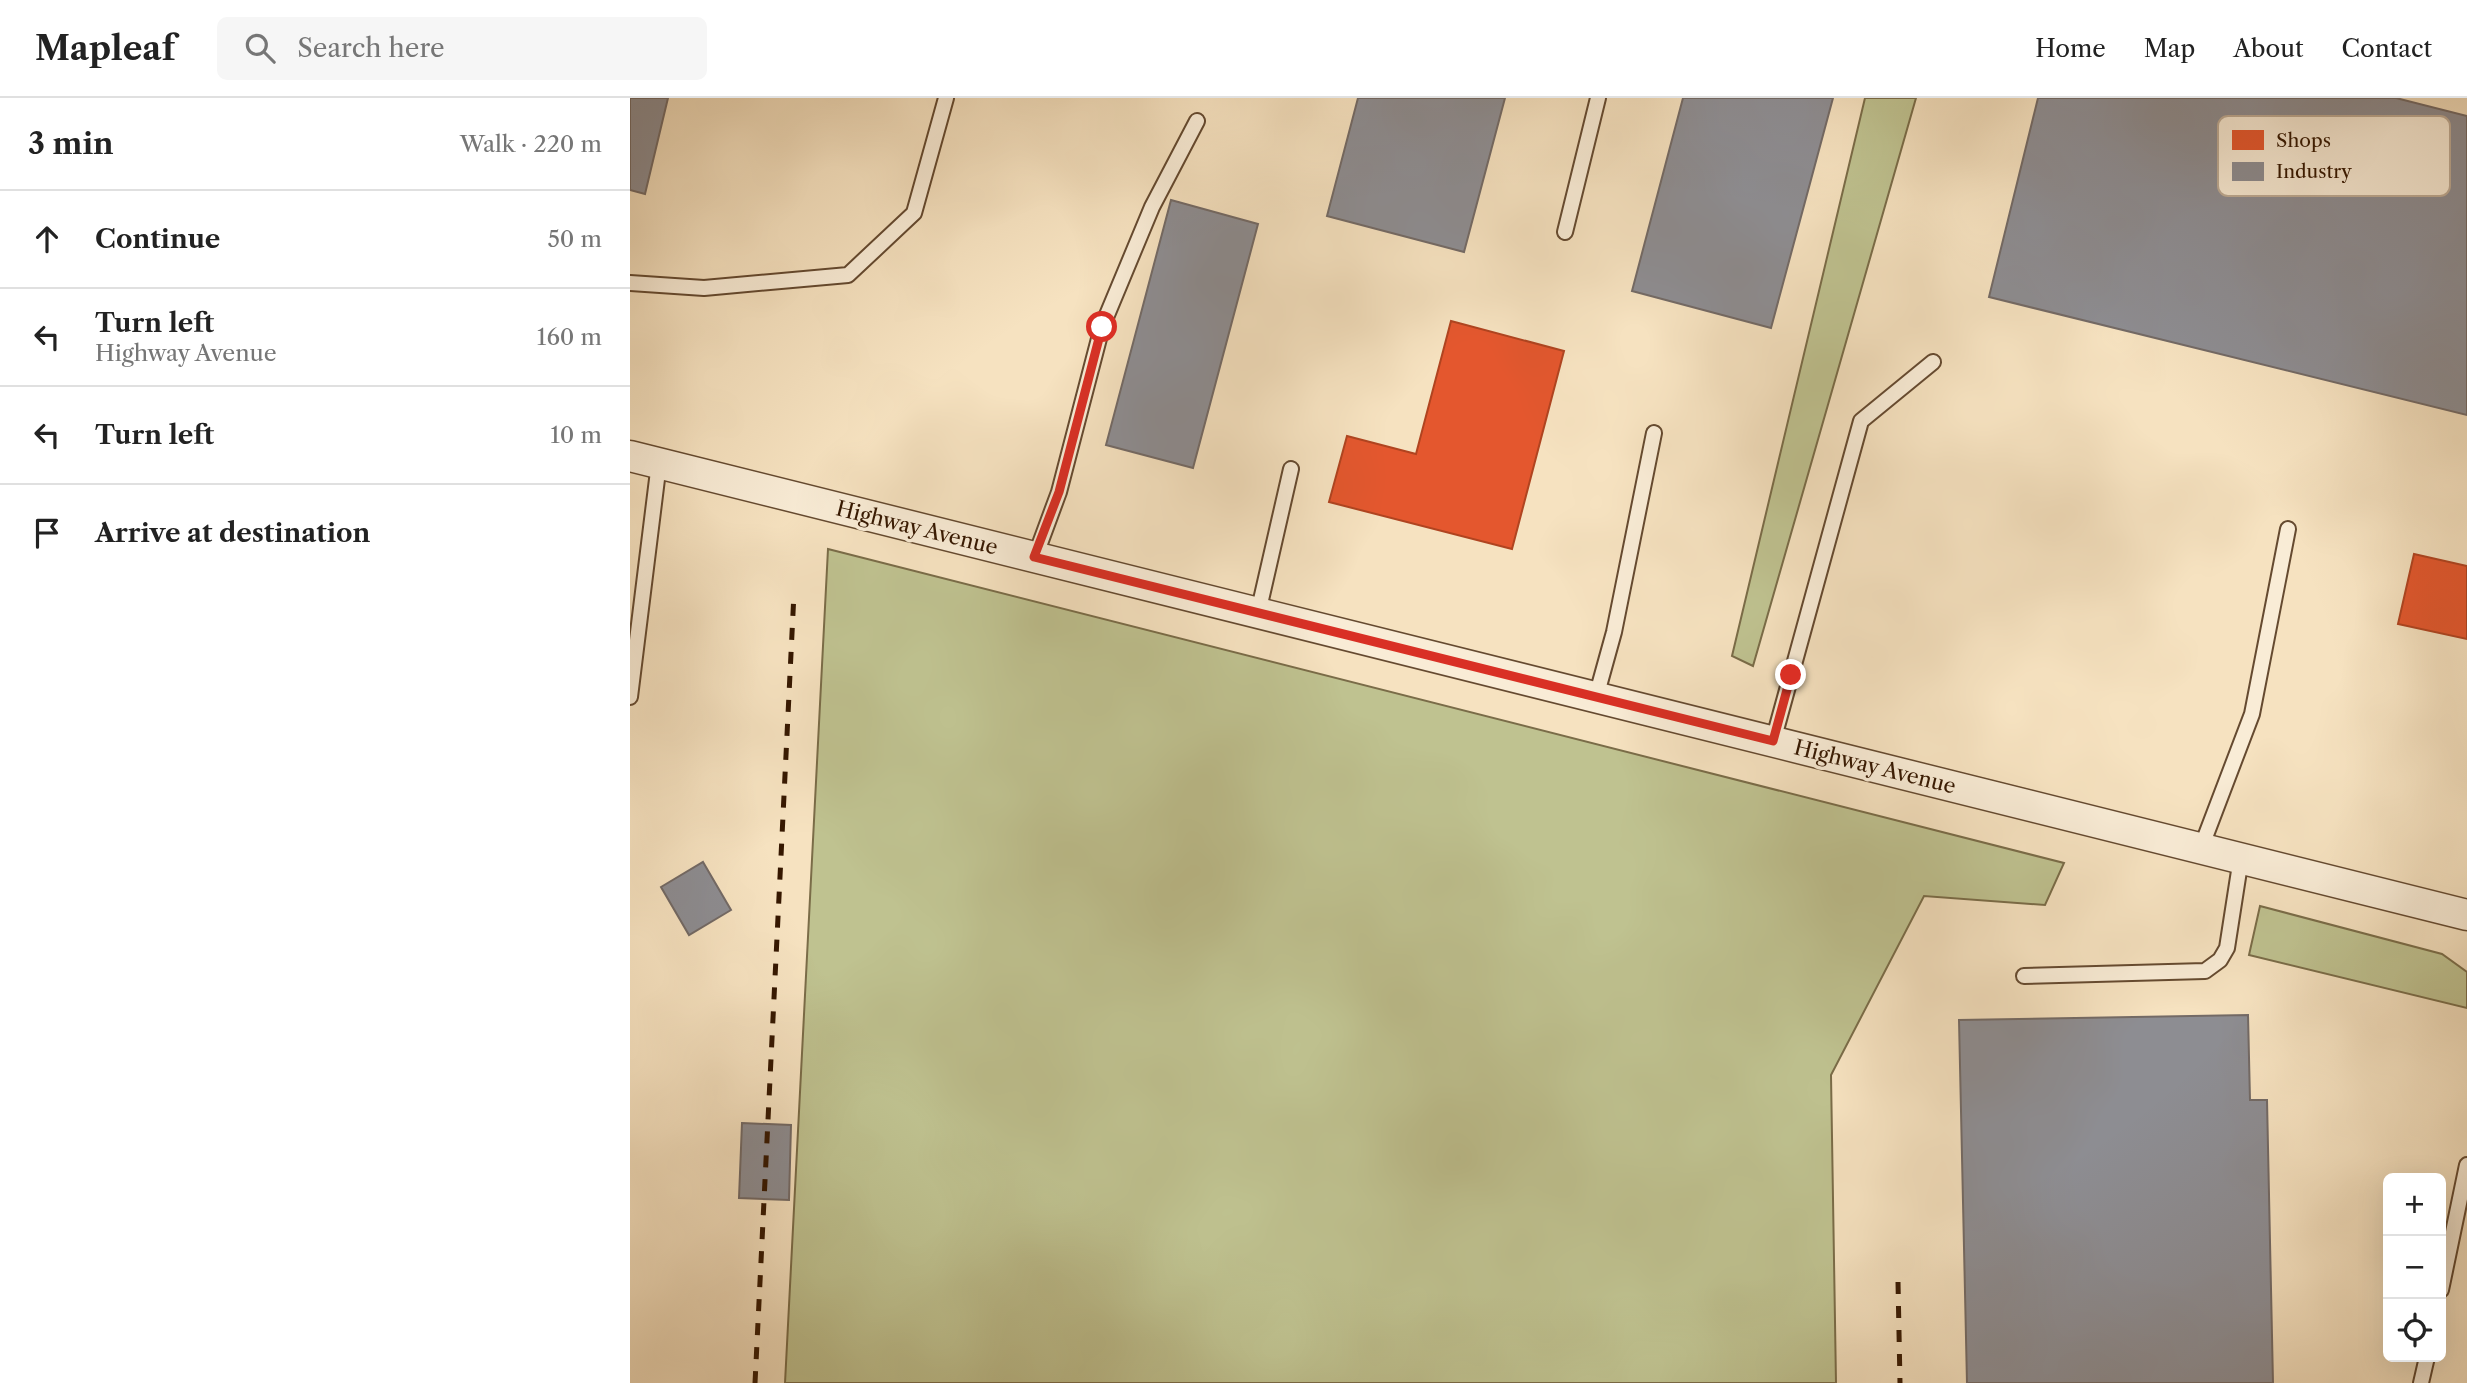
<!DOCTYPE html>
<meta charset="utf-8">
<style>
:root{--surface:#fff;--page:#f6f6f6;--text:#222;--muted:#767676;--line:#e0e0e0}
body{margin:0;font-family:"Libre Caslon Text",serif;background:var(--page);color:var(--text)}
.controls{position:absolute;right:21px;bottom:21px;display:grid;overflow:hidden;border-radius:10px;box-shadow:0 7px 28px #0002}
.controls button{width:63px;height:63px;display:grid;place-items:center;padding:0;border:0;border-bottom:2px solid var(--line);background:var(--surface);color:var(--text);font:35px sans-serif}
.stop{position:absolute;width:21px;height:21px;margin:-16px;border:5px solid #d93025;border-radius:50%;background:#fff}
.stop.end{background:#d93025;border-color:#fff;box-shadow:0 2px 7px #0008}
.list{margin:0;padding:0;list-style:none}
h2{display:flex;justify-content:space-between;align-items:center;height:91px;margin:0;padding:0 28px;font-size:30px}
h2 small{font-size:23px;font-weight:400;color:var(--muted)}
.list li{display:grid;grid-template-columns:46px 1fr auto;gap:21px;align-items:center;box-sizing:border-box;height:98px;padding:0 28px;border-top:2px solid var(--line)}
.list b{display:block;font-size:26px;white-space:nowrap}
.list p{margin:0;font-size:23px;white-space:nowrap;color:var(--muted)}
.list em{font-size:23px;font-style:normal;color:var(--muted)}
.icon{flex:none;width:38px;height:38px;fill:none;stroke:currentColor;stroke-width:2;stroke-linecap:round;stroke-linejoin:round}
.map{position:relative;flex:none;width:1837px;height:1285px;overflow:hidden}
header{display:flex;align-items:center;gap:42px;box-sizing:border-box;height:98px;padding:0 35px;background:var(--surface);border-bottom:2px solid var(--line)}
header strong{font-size:33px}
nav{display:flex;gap:38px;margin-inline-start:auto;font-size:24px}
.search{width:490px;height:63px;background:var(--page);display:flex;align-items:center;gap:18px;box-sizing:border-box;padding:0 24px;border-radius:10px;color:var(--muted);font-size:26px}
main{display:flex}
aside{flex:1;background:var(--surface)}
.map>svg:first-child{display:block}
.green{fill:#bfc290;stroke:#7a6c48;stroke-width:2}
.shops{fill:#e4572e;stroke:#b04420;stroke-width:2}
.industry{fill:#8d8d92;stroke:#736a66;stroke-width:2}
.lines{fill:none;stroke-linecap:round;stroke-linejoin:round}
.lane-casing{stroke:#654a30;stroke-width:18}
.street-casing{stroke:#654a30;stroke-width:33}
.lane{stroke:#f9ecd6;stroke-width:14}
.street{stroke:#f9ecd6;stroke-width:30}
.rail{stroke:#351700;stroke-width:5;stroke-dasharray:12 12;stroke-linecap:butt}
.route{stroke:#d93025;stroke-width:9}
.labels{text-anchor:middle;stroke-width:7;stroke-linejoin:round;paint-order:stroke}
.street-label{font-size:21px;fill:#351700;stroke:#f9ecd6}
.key{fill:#f9ecd6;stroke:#beac96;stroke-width:2}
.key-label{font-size:19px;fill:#351700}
</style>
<header>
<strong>Mapleaf</strong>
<div class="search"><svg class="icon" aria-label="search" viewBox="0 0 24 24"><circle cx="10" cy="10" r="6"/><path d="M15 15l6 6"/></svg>Search here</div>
<nav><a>Home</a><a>Map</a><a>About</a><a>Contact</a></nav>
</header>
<main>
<aside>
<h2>3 min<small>Walk · 220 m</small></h2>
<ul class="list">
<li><svg class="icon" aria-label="ahead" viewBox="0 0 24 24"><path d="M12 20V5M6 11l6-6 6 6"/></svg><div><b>Continue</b></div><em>50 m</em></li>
<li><svg class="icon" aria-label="left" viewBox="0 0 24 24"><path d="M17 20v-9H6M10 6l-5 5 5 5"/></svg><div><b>Turn left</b><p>Highway Avenue</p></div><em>160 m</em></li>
<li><svg class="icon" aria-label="left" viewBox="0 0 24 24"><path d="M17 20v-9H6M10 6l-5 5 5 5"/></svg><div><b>Turn left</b></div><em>10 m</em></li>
<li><svg class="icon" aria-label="arrive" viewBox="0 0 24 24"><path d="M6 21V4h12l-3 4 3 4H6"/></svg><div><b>Arrive at destination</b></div></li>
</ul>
</aside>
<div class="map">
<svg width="1837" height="1285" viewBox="0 0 1837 1285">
<rect width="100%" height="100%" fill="#f6e2c0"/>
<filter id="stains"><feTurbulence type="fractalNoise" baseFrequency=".00286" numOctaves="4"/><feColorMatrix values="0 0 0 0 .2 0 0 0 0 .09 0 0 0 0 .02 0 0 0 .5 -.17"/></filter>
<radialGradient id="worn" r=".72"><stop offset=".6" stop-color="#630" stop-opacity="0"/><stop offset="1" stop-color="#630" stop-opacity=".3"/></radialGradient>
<g class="green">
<path d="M1235 0H1286L1123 568 1102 558Z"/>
<path d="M198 451 1434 765 1415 807 1294 798 1201 977 1206 1285H155Z"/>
<path d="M1630 808 1812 856 1837 874V910L1619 857Z"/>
</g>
<g class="shops">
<path d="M821 223 934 253 882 451 699 404 717 338 786 356Z"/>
<path d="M1784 456 1837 468V541L1768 526Z"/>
</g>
<g class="industry">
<path d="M0 0H38L15 96 0 92Z"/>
<path d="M728 0H875L834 154 697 118Z"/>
<path d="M1053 0H1203L1141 230 1002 193Z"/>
<path d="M1408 0H1766L1837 18V317L1359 199Z"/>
<path d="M541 102 628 126 563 370 476 347Z"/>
<path d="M73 764 101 812 59 837 31 789Z"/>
<path d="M1618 917 1620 1002H1637L1643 1285H1337L1329 922Z"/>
<path d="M112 1025 161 1027 159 1102 109 1100Z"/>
</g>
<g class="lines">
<g class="lane-casing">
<g id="lane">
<path d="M935 134 968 0"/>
<path d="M0 185 74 190 218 177 284 115 316 0"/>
<path d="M405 459 429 394 472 229 522 109 567 23"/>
<path d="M628 515 661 371"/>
<path d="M0 599 29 365"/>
<path d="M966 599 984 534 1024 335"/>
<path d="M1143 643 1231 323 1303 264"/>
<path d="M1571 750 1622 616 1658 431"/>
<path d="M1394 878 1575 873 1590 862 1597 850 1611 760"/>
<path d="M1811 1192 1837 1067"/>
<path d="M1791 1285 1797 1259"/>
</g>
</g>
<g class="street-casing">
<path id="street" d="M0 358 1837 817"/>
</g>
<use href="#lane" class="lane"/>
<use href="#street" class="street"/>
<g class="rail">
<path d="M1268 1184 1270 1285"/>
<path d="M125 1285 164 495"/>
</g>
</g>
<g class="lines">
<path class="route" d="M472 229 429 394 404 459 1143 643 1161 577"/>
</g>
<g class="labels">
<g class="street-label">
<text transform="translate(287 430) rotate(14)" y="7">Highway Avenue</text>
<text transform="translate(1245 669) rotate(14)" y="7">Highway Avenue</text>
</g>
</g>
<rect x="1588" y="18" width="232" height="80" rx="10" class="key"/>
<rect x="1602" y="32" width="32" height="20" fill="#e4572e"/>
<rect x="1602" y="64" width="32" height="19" fill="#8d8d92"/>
<g class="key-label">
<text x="1646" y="49">Shops</text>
<text x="1646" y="80">Industry</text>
</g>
<rect width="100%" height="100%" filter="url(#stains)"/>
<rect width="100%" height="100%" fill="url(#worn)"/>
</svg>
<div class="controls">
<button>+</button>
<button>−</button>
<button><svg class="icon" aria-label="locate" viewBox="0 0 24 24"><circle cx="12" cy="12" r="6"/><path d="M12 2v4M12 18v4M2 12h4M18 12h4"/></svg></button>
</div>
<div class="stop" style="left:472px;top:229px"></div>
<div class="stop end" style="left:1161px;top:577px"></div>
</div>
</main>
